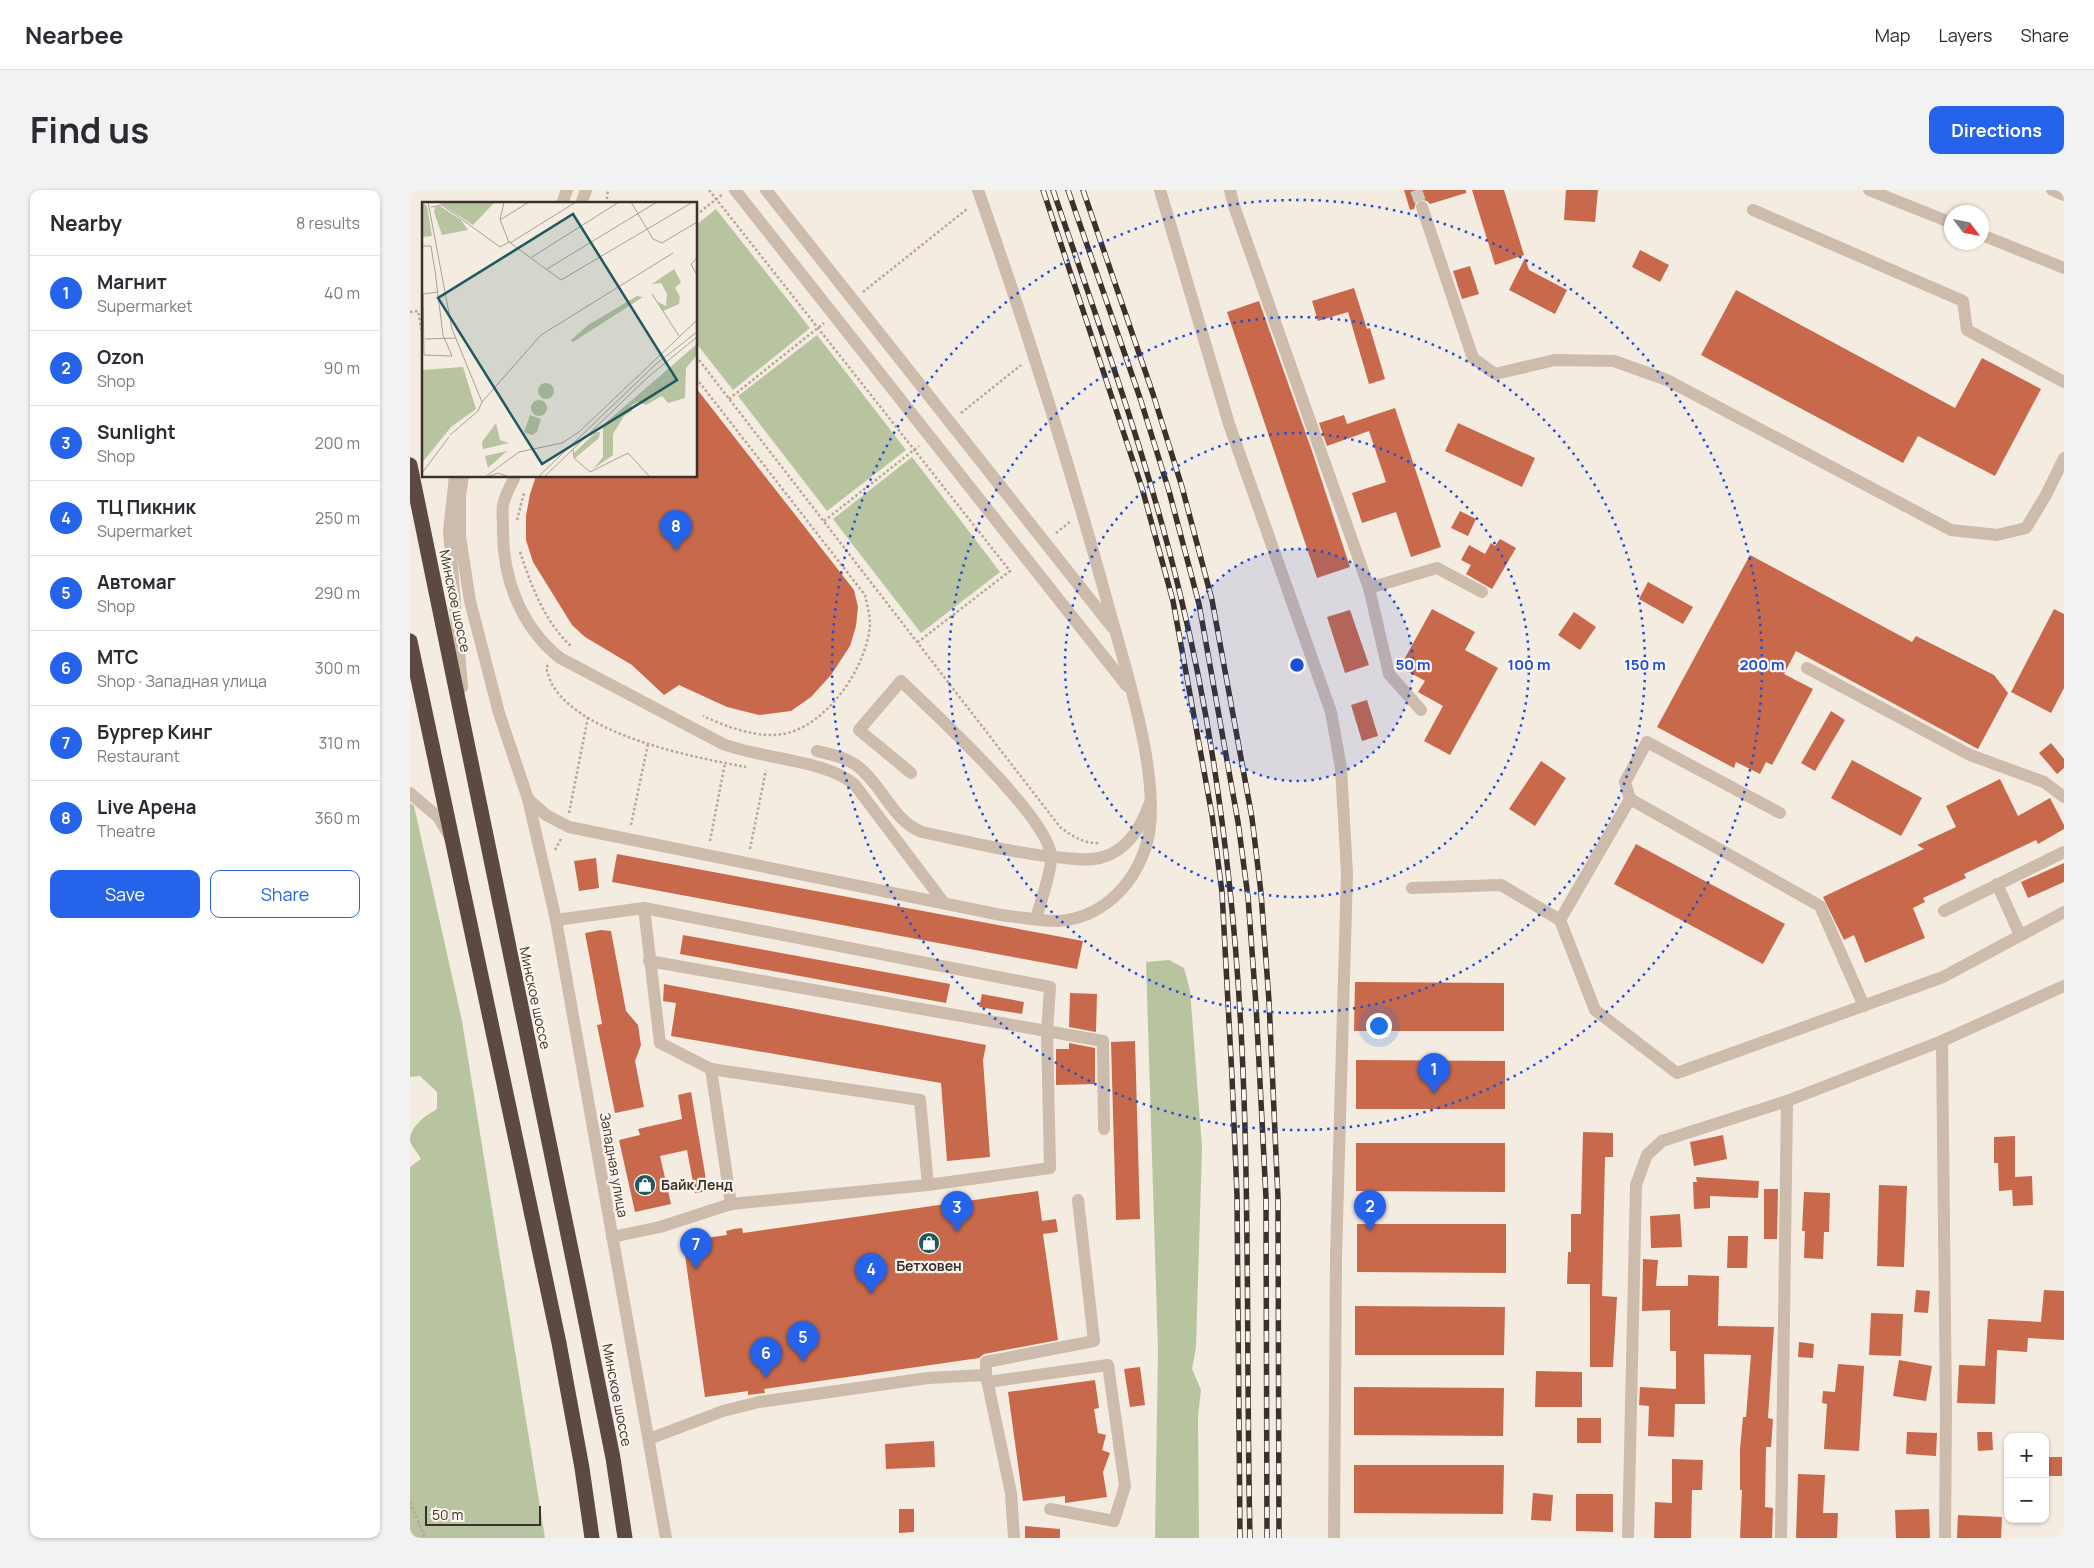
<!DOCTYPE html>
<meta charset="utf-8">
<style>
:root{--surface:#fff;--page:#f2f2f3;--text:#2b2b33;--muted:#7c7c81;--line:#e1e1e2;--accent:#2563eb}
body{margin:0;font-family:Manrope,sans-serif;background:var(--page);color:var(--text)}
.controls{position:absolute;right:15px;bottom:15px;display:grid;overflow:hidden;border-radius:10px;box-shadow:0 1px 4px #0004}
.controls button{width:45px;height:45px;display:grid;place-items:center;padding:0;border:0;border-bottom:1px solid var(--line);background:var(--surface);color:var(--text);font:25px sans-serif}
.compass{position:absolute;left:1534px;top:15px;width:45px;height:45px;border-radius:50%;background:var(--surface);box-shadow:0 1px 4px #0004;rotate:122deg}
.scale{position:absolute;left:15px;bottom:12px;width:116px;box-sizing:border-box;padding-left:5px;border:2px solid #3b302b;border-top:0;font-size:14px;line-height:18px;white-space:nowrap;color:#3b302b;-webkit-text-stroke:4px #fbf5ee;paint-order:stroke}
.you{position:absolute;left:968px;top:835px;width:18px;height:18px;margin:-12px;border:4px solid #fff;border-radius:50%;background:#1a73e8;box-shadow:0 0 0 8px #1a73e833}
.badge{display:grid;place-items:center;width:32px;height:32px;border-radius:50%;background:var(--accent);color:#fff;font-size:16px;font-weight:700}
.pin{position:absolute;translate:-50% -41px;filter:drop-shadow(0 1px 2px #0008)}
.pin::after{content:'';position:absolute;top:26px;width:18px;height:15px;background:inherit;clip-path:polygon(0 0,100% 0,50% 100%)}
.list{margin:0;padding:0;list-style:none}
h2{display:flex;justify-content:space-between;align-items:center;height:65px;margin:0;padding:0 20px;font-size:21px}
h2 small{font-size:16px;font-weight:400;color:var(--muted)}
.list li{display:grid;grid-template-columns:32px 1fr auto;gap:15px;align-items:center;box-sizing:border-box;height:75px;padding:0 20px;border-top:1px solid var(--line)}
.list b{display:block;font-size:19px;white-space:nowrap}
.list p{margin:0;font-size:16px;white-space:nowrap;color:var(--muted)}
.list em{font-size:16px;font-style:normal;color:var(--muted)}
.actions{display:flex;gap:10px;padding:15px 20px}
.actions a{flex:1;padding:11px 0;border:1px solid var(--accent);border-radius:10px;text-align:center;font-size:18px;color:var(--accent)}
.actions .main{background:var(--accent);color:#fff}
.map{position:relative;flex:none;width:1654px;height:1348px;overflow:hidden;border-radius:10px}
header{display:flex;align-items:center;gap:30px;box-sizing:border-box;height:70px;padding:0 25px;background:var(--surface);border-bottom:1px solid var(--line)}
header strong{font-size:24px}
nav{display:flex;gap:28px;margin-inline-start:auto;font-size:18px}
.intro{display:flex;align-items:center;justify-content:space-between;box-sizing:border-box;height:120px;padding:0 30px}
h1{margin:0;font-size:35px}
.button{padding:12px 22px;border-radius:10px;background:var(--accent);color:#fff;font-size:18px;font-weight:700}
main{display:flex;gap:30px;padding:0 30px}
aside{flex:1;background:var(--surface);border-radius:10px;box-shadow:0 1px 4px #0004}
.map>svg:first-child{display:block}
.green{fill:#b8c4a0}
.building{fill:#c8694b}
.lines{fill:none;stroke-linecap:round;stroke-linejoin:round}
.minor-tunnel{stroke:#cfc6bd;stroke-width:12;stroke-dasharray:12 6;stroke-linecap:butt}
.path{stroke:#b9a596;stroke-width:2.5;stroke-dasharray:2.5 2.5;stroke-linecap:butt}
.minor{stroke:#cdbbac;stroke-width:12}
.highway{stroke:#5c4a42;stroke-width:15}
.rail-casing{stroke:#3b302b;stroke-width:5.5}
.rail{stroke:#fbf5ee;stroke-width:4;stroke-dasharray:11;stroke-linecap:butt}
.ring{fill:none;stroke:#1d4ed8;stroke-width:2.5;stroke-dasharray:2.5 5}
.labels{text-anchor:middle;stroke-width:4.5;stroke-linejoin:round;paint-order:stroke}
.street-label{font-size:14px;fill:#3b302b;stroke:#fbf5ee}
.poi-label{font-size:14px;font-weight:bold;fill:#3b302b;stroke:#fbf5ee;text-anchor:start}
.inset-road{fill:none;stroke:#aaa098;stroke-width:1}
.view{fill:#1f5a5e;fill-opacity:0.15;stroke:#1f5a5e;stroke-width:2.5}
.inset-edge{fill:none;stroke:#3b302b;stroke-width:2.5}
.centre{fill:#1d4ed8;stroke:#fbf5ee;stroke-width:2.5}
.ring-label{font-size:15px;text-anchor:middle;font-weight:bold;fill:#1d4ed8;stroke:#fbf5ee;stroke-width:4.5;stroke-linejoin:round;paint-order:stroke}
</style>
<header>
<strong>Nearbee</strong>
<nav><a>Map</a><a>Layers</a><a>Share</a></nav>
</header>
<div class="intro"><h1>Find us</h1><a class="button">Directions</a></div>
<main>
<aside>
<h2>Nearby<small>8 results</small></h2>
<ul class="list">
<li><span class="badge">1</span><div><b>Магнит</b><p>Supermarket</p></div><em>40 m</em></li>
<li><span class="badge">2</span><div><b>Ozon</b><p>Shop</p></div><em>90 m</em></li>
<li><span class="badge">3</span><div><b>Sunlight</b><p>Shop</p></div><em>200 m</em></li>
<li><span class="badge">4</span><div><b>ТЦ Пикник</b><p>Supermarket</p></div><em>250 m</em></li>
<li><span class="badge">5</span><div><b>Автомаг</b><p>Shop</p></div><em>290 m</em></li>
<li><span class="badge">6</span><div><b>МТС</b><p>Shop · Западная улица</p></div><em>300 m</em></li>
<li><span class="badge">7</span><div><b>Бургер Кинг</b><p>Restaurant</p></div><em>310 m</em></li>
<li><span class="badge">8</span><div><b>Live Арена</b><p>Theatre</p></div><em>360 m</em></li>
</ul>
<div class="actions"><a class="main">Save</a><a>Share</a></div>
</aside>
<div class="map">
<svg width="1654" height="1348" viewBox="0 0 1654 1348">
<rect width="100%" height="100%" fill="#f4ebe1"/>
<g class="green">
<path d="M306 19 400 138 323 200 286 153V35Z"/>
<path d="M407 145 496 260 417 321 328 206Z"/>
<path d="M502 267 590 382 511 443 423 329Z"/>
<path d="M0 613 4 616 52 831 135 1348H0V977L11 969C8 963 2 957 0 951 0 935 17 925 27 919V902L10 886 0 887Z"/>
<path d="M759 770 774 778 780 800 792 958 786 1157 782 1179 791 1200 788 1226 789 1348H745L748 1160 736 772Z"/>
</g>
<g class="building">
<path d="M994 0H1056V3L1020 14 1017 11 1010 9 1006 12 1004 19 1000 20Z"/>
<path d="M1062 0H1094L1114 65 1085 75Z"/>
<path d="M1156 0H1188L1185 32 1154 30Z"/>
<path d="M1230 60 1259 75 1250 92 1222 77Z"/>
<path d="M1115 68 1119 80 1157 100 1145 124 1099 100Z"/>
<path d="M1060 76 1069 104 1052 109 1043 81Z"/>
<path d="M944 98 957 139 960 138 975 189 959 194 938 122 908 131 902 111Z"/>
<path d="M1326 100 1545 218 1572 168 1631 199 1585 286 1508 246 1493 273 1291 165Z"/>
<path d="M849 111 902 261 940 377 907 388 817 122Z"/>
<path d="M286 198 444 400 448 417 446 436 440 456 421 485 401 507 381 521 349 525 317 517 269 495 254 505 222 475 175 447 162 435 123 372 116 350V326L120 304 126 286H286Z"/>
<path d="M985 218 1031 357 1001 367 986 322 952 333 942 303 976 292 959 241 917 256 909 233 934 225 937 234Z"/>
<path d="M1048 233 1125 268 1112 297 1035 261Z"/>
<path d="M1050 321 1066 329 1058 346 1041 338Z"/>
<path d="M1090 349 1106 358 1082 399 1056 384 1061 375 1051 370 1059 355 1075 364 1081 353 1085 356Z"/>
<path d="M1340 365 1502 452 1506 446 1584 485 1598 503 1568 559 1386 461 1374 484 1403 499 1362 575 1356 572 1350 584 1326 572 1324 578 1247 537Z"/>
<path d="M1238 392 1283 417 1273 434 1229 409Z"/>
<path d="M1022 419 1065 442 1055 460 1088 478 1040 565 1014 551 1033 516 1008 502 1015 491 990 477Z"/>
<path d="M1644 419 1654 424V498L1641 523 1601 502Z"/>
<path d="M940 420 959 475 935 483 917 427Z"/>
<path d="M1164 422 1186 437 1170 460 1148 445Z"/>
<path d="M957 510 968 546 952 551 941 515Z"/>
<path d="M1421 521 1435 530 1405 581 1391 573Z"/>
<path d="M1641 553 1654 569V578L1647 584 1629 563Z"/>
<path d="M1442 570 1512 608 1491 646 1421 608Z"/>
<path d="M1131 571 1156 588 1125 636 1099 619Z"/>
<path d="M1590 589 1608 626 1640 608 1654 635V639L1628 654 1626 650 1554 684 1556 688 1513 708 1515 712 1503 718 1515 748 1455 773 1444 745 1434 750 1413 707 1514 659 1507 655 1546 637 1536 616Z"/>
<path d="M1226 654 1375 734 1353 774 1204 694Z"/>
<path d="M207 664 673 751 667 779 202 692Z"/>
<path d="M186 668 189 698 169 701 164 671Z"/>
<path d="M1654 673V692L1618 708 1611 692Z"/>
<path d="M191 740 201 741 216 821 228 835 231 855 225 871 234 917 205 923 187 835 192 834 175 743Z"/>
<path d="M273 745 540 794 536 813 270 764Z"/>
<path d="M945 792 1094 793V841H944Z"/>
<path d="M254 794 576 855 573 870 580 967 537 971 531 893 261 846 266 813 253 811Z"/>
<path d="M660 803 687 804 686 842 659 837Z"/>
<path d="M572 804 614 812 612 824 569 817Z"/>
<path d="M725 851 730 1029 706 1030 701 852Z"/>
<path d="M659 853 685 858V894L646 895V859H659Z"/>
<path d="M946 870 1095 871V919H946Z"/>
<path d="M281 902 298 1001 285 1003 277 960 250 966 261 1014 225 1022 209 950 230 945 228 939 272 929 268 905Z"/>
<path d="M1173 942 1203 943V967H1195L1192 1106 1207 1107 1203 1177H1180V1094H1157L1158 1062H1161V1024H1171Z"/>
<path d="M1313 945 1317 969 1284 976 1280 952Z"/>
<path d="M1605 946V987L1622 986 1623 1015 1603 1016 1602 1000 1589 1001 1588 973H1584V947Z"/>
<path d="M946 953H1095V1002L946 1001Z"/>
<path d="M1286 987 1349 991 1348 1008 1300 1006V1018L1284 1019 1283 992H1287Z"/>
<path d="M1469 995 1497 996 1494 1077 1467 1076Z"/>
<path d="M1354 999H1368L1367 1049H1354Z"/>
<path d="M628 1001 632 1031 646 1029 648 1042 633 1044 648 1150 574 1164 569 1168 354 1199 355 1203 338 1205V1201L295 1207 273 1051 317 1045 316 1041 324 1039 332 1038 333 1043Z"/>
<path d="M1394 1002 1420 1003 1419 1042H1414L1413 1069 1394 1068 1395 1041H1392Z"/>
<path d="M1270 1024 1272 1057 1241 1058 1240 1026Z"/>
<path d="M947 1034H1096V1083L947 1082Z"/>
<path d="M1318 1046H1338L1337 1078H1317Z"/>
<path d="M1233 1069 1248 1070 1246 1096H1278V1085L1309 1086 1308 1136 1364 1137 1358 1228 1363 1229 1361 1257H1356L1355 1317 1363 1318 1362 1348H1330L1332 1300H1330V1259L1333 1227H1336L1341 1165 1294 1164 1295 1214H1265L1264 1247 1238 1246 1239 1216 1229 1215 1230 1197 1266 1199V1161H1260V1120L1232 1121Z"/>
<path d="M1506 1100 1520 1101 1518 1123 1504 1122Z"/>
<path d="M1634 1100 1654 1101V1150L1618 1148 1617 1162 1587 1160 1585 1214 1547 1213 1549 1175 1575 1176 1578 1129 1631 1132Z"/>
<path d="M945 1116 1095 1117 1094 1165H945Z"/>
<path d="M1461 1123 1493 1124 1491 1166 1459 1165Z"/>
<path d="M1389 1152 1404 1154 1403 1168 1388 1167Z"/>
<path d="M1489 1170 1522 1176 1516 1211 1483 1206Z"/>
<path d="M1428 1174 1454 1176 1449 1261 1414 1259 1417 1214 1412 1213 1413 1201 1425 1202Z"/>
<path d="M730 1177 735 1215 720 1217 714 1179Z"/>
<path d="M1126 1181 1172 1182V1217H1125Z"/>
<path d="M685 1190 689 1218 684 1219 688 1243 696 1245 692 1260 700 1263 693 1282 697 1307 655 1313V1306L613 1311 598 1202Z"/>
<path d="M944 1197 1094 1198 1093 1246 944 1245Z"/>
<rect x="1167" y="1228" width="24" height="25"/>
<path d="M1497 1242 1527 1243 1526 1266 1496 1264Z"/>
<path d="M1567 1242H1582L1583 1260 1568 1261Z"/>
<path d="M524 1251 525 1277 476 1279 475 1254Z"/>
<rect x="1635" y="1267" width="17" height="19"/>
<path d="M1262 1269 1293 1270 1292 1300H1282L1281 1348H1244L1245 1312 1262 1313Z"/>
<path d="M944 1275H1094L1093 1324 944 1323Z"/>
<path d="M1388 1284 1415 1285 1413 1323H1428L1427 1348H1386Z"/>
<path d="M1123 1303 1143 1305 1141 1331 1121 1330Z"/>
<path d="M1166 1304H1203V1342L1166 1341Z"/>
<path d="M489 1319H504V1342L489 1343Z"/>
<path d="M1519 1319 1520 1348H1486L1485 1320Z"/>
<path d="M1548 1325 1592 1327 1591 1348H1547Z"/>
<path d="M615 1336 650 1339V1348H615Z"/>
</g>
<g class="lines">
<path class="minor-tunnel" d="M1006 0 1012 17"/>
<g class="path">
<path d="M299 0 600 381 508 452"/>
<path d="M196 14 198 0"/>
<path d="M286 25 313 4"/>
<path d="M453 102 557 19"/>
<path d="M0 122 8 121 14 153"/>
<path d="M286 166 650 637C662 646 674 654 689 653"/>
<path d="M286 188 455 405C457 414 460 425 460 435 457 476 419 532 378 543 350 550 317 537 293 526"/>
<path d="M319 209 414 133"/>
<path d="M551 223 611 175"/>
<path d="M107 330 114 303"/>
<path d="M414 331 509 256"/>
<path d="M646 343 661 331"/>
<path d="M110 362C121 395 135 433 162 457"/>
<path d="M138 475 136 478C138 484 140 491 143 496 174 546 282 567 336 577"/>
<path d="M159 623 178 527"/>
<path d="M221 635 238 554"/>
<path d="M300 651 315 573"/>
<path d="M340 659 356 580"/>
<path d="M145 660 152 647"/>
<path d="M0 1312 15 1348"/>
</g>
<g class="minor">
<path d="M325 0 717 496"/>
<path d="M356 0 702 437"/>
<path d="M750 0 819 234 921 522 931 578 937 683 926 1066 924 1348"/>
<path d="M820 0 824 16 959 398 979 484 1011 520"/>
<path d="M1459 0 1542 33"/>
<path d="M1642 0 1654 5"/>
<path d="M152 14 157 0"/>
<path d="M171 14 176 0"/>
<path d="M1012 17 1063 168 1085 184 1145 170 1204 171 1257 190 1541 340 1587 345 1616 338 1636 305 1654 268"/>
<path d="M1343 20 1553 111 1557 140 1654 192"/>
<path d="M1572 45 1654 78"/>
<path d="M45 286 39 341 52 497"/>
<path d="M53 286 50 305V347L60 411 89 523 118 609 146 730 256 1348"/>
<path d="M105 286C101 295 95 305 93 315 92 322 93 331 93 338 92 388 111 437 150 468L313 554C352 569 417 570 445 595L534 713"/>
<path d="M959 398 1027 378 1072 402"/>
<path d="M1397 478 1560 565 1634 592 1654 607"/>
<path d="M407 561C424 565 440 568 453 581 475 601 484 631 512 642 560 652 607 664 655 668 667 669 681 671 693 667 717 660 731 637 739 615"/>
<path d="M501 583 449 540 491 491C524 523 636 625 641 665 643 677 630 715 626 728"/>
<path d="M0 603 28 627 40 647"/>
<path d="M118 609 136 625 159 637 591 725C609 727 629 731 647 731 690 729 722 697 735 659 756 601 716 481 700 422 661 279 617 139 568 0"/>
<path d="M1220 609 1150 730 1185 820 1267 883 1533 787 1654 722"/>
<path d="M1370 623 1237 552 1215 592 1220 609 1410 716 1454 816"/>
<path d="M1587 694 1610 745"/>
<path d="M1002 698 1091 695 1150 730"/>
<path d="M234 718 250 853 301 879"/>
<path d="M1534 721 1654 662"/>
<path d="M146 730 234 718 640 797 637 842 640 978 518 995 321 1014 250 1037 202 1047"/>
<path d="M239 771 693 851 694 939"/>
<path d="M1532 851 1536 1223 1535 1348"/>
<path d="M321 1014 301 879 510 910 518 995"/>
<path d="M578 1192 698 1175 715 1296 704 1331 640 1319"/>
<path d="M239 1249 313 1221 349 1212 518 1188 576 1185"/>
<path d="M604 1348 601 1303 576 1185V1172L684 1151 668 1010"/>
<path d="M1218 1348 1226 995 1237 965 1252 951 1377 911 1532 851 1654 796"/>
<path d="M1371 1348 1377 911"/>
</g>
<g class="highway">
<path d="M0 275 171 1108 203 1268 215 1348"/>
<path d="M0 451 149 1153 172 1278 182 1348"/>
</g>
<g class="rail-casing">
<g id="rail">
<path d="M633 0 732 298 763 411 802 625 812 702 822 887 827 1005 830 1348"/>
<path d="M643 0C689 135 738 269 771 408 794 501 810 604 820 700 843 915 835 1132 840 1348"/>
<path d="M658 0 730 208 759 301 789 414 828 632 838 707 846 815 856 1008 857 1348"/>
<path d="M673 0 743 204 772 297 802 410 842 628 851 703 859 811 868 1008 869 1348"/>
</g>
</g>
<use href="#rail" class="rail"/>
</g>
<circle cx="887" cy="475" r="116" fill="#1d4ed8" fill-opacity=".12"/>
<g class="ring">
<circle cx="887" cy="475" r="116"/>
<circle cx="887" cy="475" r="232"/>
<circle cx="887" cy="475" r="348"/>
<circle cx="887" cy="475" r="465"/>
</g>
<defs>
<g id="shop-disc" transform="scale(1.125)"><circle r="9.5" fill="#1f5a5e" stroke="#fbf5ee"/><path d="M-5-2.5h2.3a2.7 3.5 0 0 1 5.4 0H5L5.5 6h-11ZM-1.5-2.5h3a1.5 2.3 0 0 0-3 0Z" fill="#fff"/></g>
</defs>
<g fill-rule="evenodd">
<use href="#shop-disc" x="235" y="995"/>
<use href="#shop-disc" x="519" y="1053"/>
</g>
<g class="labels">
<g class="street-label">
<text transform="translate(45 411) rotate(78)" y="5">Минское шоссе</text>
<text transform="translate(125 808) rotate(78)" y="5">Минское шоссе</text>
<text transform="translate(204 975) rotate(80)" y="5">Западная улица</text>
<text transform="translate(207 1205) rotate(79)" y="5">Минское шоссе</text>
</g>
<g class="poi-label">
<text x="251" y="1000">Байк Ленд</text>
<text x="519" y="1081" text-anchor="middle">Бетховен</text>
</g>
</g>
<g transform="translate(12 12)">
<rect width="275" height="275" fill="#f4ebe1"/>
<path d="M0 0 5 4 10 34 0 35ZM16 0H73L51 23ZM18 4 39 18 46 28 20 33 12 10 13 5ZM252 67 259 80 253 86 258 95 257 102 241 109 236 100 244 104 245 92 239 81 230 82ZM215 94 221 95 151 140 149 138 166 123ZM275 142V153L264 166 263 196 246 201 240 194 224 203 216 200 209 203 210 209 202 214 191 232V253L171 267 181 255V223ZM41 165 54 207 29 225 0 261V168ZM116 189a8 8 0 1 1 16 0a8 8 0 1 1-16 0ZM109 206a8 8 0 1 1 16 0a8 8 0 1 1-16 0ZM108 213 119 217 115 230 110 233 102 230ZM74 221 78 238 87 241 61 247 60 240ZM174 230H178L177 236 153 256 152 251ZM85 249 66 266 63 254Z" fill="#b8c4a0"/>
<path class="inset-road" d="M6 0 30 127 60 200M82 0 78 18 87 40 139 78 271 0M209 0 231 37 240 41 275 20M9 5 20 3 78 45 87 40M78 18 107 0M88 41 154 0M0 44H9L13 69 21 133 30 154 2 153 1 92 16 90M110 55 197 0M275 56 269 62 275 73M125 67 235 0M230 92 257 134M3 137 34 136M28 233 56 209 60 200 119 133 251 51M140 241 157 230 275 118M151 248 152 256 168 270 206 251 228 275M0 271 27 235M63 275 97 250 140 241M65 275 76 271 87 275M116 275 234 162 275 130M122 275 226 175 275 135"/>
<path class="view" d="M151 12 255 178 120 262 16 96Z"/>
<rect width="275" height="275" class="inset-edge"/>
</g>
<circle cx="887" cy="475" r="8" class="centre"/>
<g class="ring-label">
<text x="1003" y="480">50 m</text>
<text x="1119" y="480">100 m</text>
<text x="1235" y="480">150 m</text>
<text x="1352" y="480">200 m</text>
</g>
</svg>
<div class="controls">
<button>+</button>
<button>−</button>
</div>
<svg class="compass" viewBox="-18 -18 36 36"><path d="M0-13l5 13h-10z" fill="#e53935"/><path d="M0 13l5-13h-10z" fill="#7c7c81"/></svg>
<div class="scale">50 m</div>
<div class="you"></div>
<div class="pin badge" style="left:1024px;top:904px">1</div>
<div class="pin badge" style="left:960px;top:1041px">2</div>
<div class="pin badge" style="left:547px;top:1042px">3</div>
<div class="pin badge" style="left:461px;top:1104px">4</div>
<div class="pin badge" style="left:393px;top:1172px">5</div>
<div class="pin badge" style="left:356px;top:1188px">6</div>
<div class="pin badge" style="left:286px;top:1079px">7</div>
<div class="pin badge" style="left:266px;top:361px">8</div>
</div>
</main>
